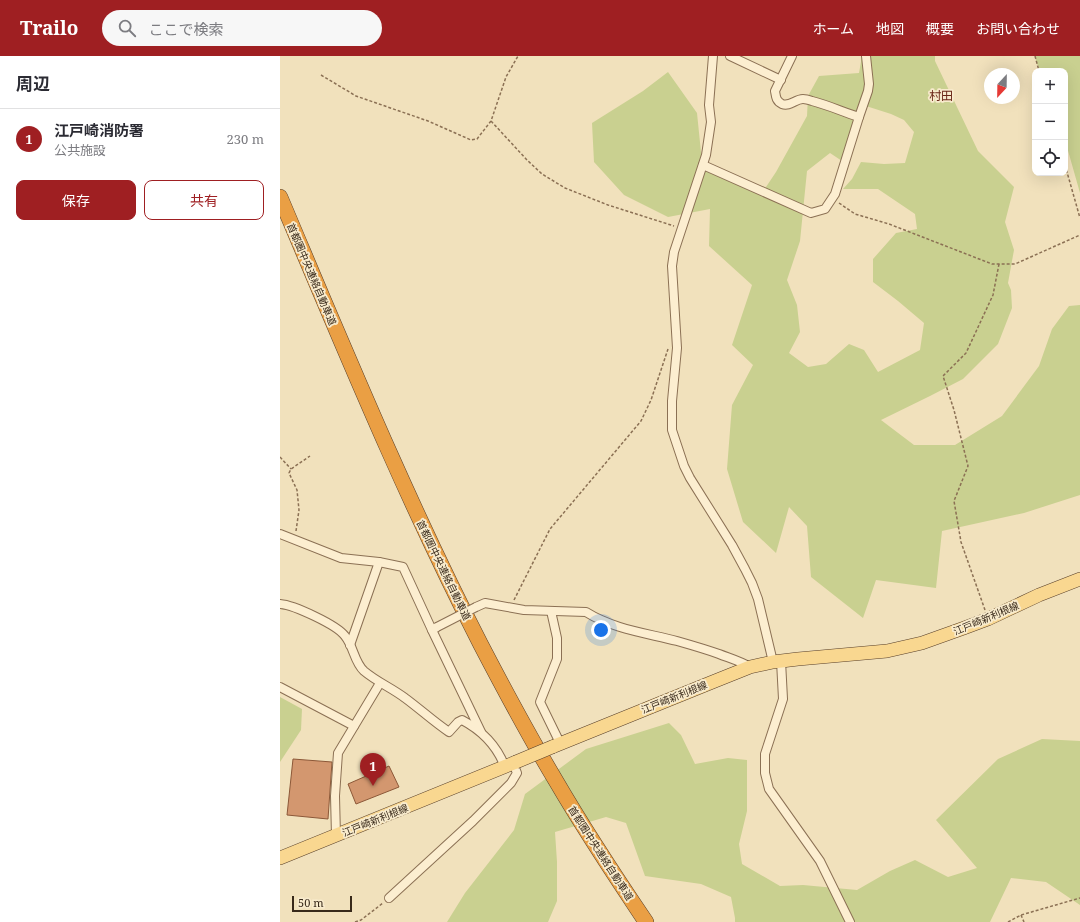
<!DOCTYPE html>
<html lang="ja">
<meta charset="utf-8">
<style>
:root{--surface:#fff;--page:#f7f7f7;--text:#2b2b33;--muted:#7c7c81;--line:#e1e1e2;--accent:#9f1f22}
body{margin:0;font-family:"Noto Serif","Noto Sans JP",serif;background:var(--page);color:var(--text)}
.controls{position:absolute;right:12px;top:12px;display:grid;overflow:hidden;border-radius:8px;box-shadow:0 4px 16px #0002}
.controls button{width:36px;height:36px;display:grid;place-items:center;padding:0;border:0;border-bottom:1px solid var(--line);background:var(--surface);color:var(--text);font:20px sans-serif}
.compass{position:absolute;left:704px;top:12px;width:36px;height:36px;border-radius:50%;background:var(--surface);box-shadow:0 4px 16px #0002;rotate:202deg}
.scale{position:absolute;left:12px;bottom:10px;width:60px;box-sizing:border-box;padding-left:4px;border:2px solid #38291a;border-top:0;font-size:11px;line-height:14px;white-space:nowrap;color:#38291a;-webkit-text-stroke:3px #f8ebcd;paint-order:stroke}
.you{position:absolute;left:321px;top:574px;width:14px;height:14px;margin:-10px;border:3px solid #fff;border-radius:50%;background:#1a73e8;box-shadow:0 0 0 6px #1a73e833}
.badge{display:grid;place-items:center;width:26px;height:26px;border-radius:50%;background:var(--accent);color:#fff;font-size:13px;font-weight:700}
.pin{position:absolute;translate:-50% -33px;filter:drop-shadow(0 1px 2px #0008)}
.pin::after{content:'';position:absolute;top:21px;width:14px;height:12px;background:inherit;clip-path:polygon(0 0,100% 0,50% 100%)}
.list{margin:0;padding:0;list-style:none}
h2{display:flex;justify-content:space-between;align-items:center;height:52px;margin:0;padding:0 16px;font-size:17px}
h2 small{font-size:13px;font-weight:400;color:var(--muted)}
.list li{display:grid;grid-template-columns:26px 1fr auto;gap:12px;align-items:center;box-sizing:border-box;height:60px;padding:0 16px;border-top:1px solid var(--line)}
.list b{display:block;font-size:15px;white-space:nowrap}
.list p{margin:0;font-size:13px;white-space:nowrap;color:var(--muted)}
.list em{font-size:13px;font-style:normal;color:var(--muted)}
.actions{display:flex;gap:8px;padding:12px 16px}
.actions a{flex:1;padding:9px 0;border:1px solid var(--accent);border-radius:8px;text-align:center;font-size:14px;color:var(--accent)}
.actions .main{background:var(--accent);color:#fff}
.icon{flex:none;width:22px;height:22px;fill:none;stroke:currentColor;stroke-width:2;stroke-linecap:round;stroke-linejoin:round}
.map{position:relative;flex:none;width:800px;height:866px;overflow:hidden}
header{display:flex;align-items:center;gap:24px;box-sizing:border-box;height:56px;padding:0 20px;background:var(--accent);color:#fff}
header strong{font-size:19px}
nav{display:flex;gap:22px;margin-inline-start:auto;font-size:14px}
.search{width:280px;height:36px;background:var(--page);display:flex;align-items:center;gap:10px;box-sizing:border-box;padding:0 14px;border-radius:22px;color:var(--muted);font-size:15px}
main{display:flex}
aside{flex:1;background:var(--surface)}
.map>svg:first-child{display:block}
.green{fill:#c9d090;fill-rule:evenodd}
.building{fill:#d3976f;stroke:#8c5838}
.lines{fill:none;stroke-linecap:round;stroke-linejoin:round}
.minor-casing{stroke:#8b7054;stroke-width:10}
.primary-casing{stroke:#573e29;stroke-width:14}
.motorway-casing{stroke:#573e29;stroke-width:16}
.path{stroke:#8b7054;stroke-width:1.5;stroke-dasharray:3 2;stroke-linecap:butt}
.minor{stroke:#fceed0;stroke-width:8}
.primary{stroke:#f9d790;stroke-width:13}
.motorway{stroke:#ea9f44;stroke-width:15}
.minor-bridge-casing{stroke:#8b7054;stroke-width:10;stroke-linecap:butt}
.primary-bridge-casing{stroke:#573e29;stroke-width:14;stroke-linecap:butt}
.minor-bridge{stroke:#fceed0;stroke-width:8}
.primary-bridge{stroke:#f9d790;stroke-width:13}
.labels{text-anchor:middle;stroke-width:3.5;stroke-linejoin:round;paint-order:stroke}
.street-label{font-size:10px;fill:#38291a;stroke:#f8ebcd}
.quarter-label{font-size:12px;fill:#692616;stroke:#f8ebcd}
</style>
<header>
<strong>Trailo</strong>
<div class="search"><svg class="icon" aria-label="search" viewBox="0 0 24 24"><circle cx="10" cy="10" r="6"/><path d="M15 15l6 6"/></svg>ここで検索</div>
<nav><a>ホーム</a><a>地図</a><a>概要</a><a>お問い合わせ</a></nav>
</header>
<main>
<aside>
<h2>周辺<small></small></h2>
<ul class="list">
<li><span class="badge">1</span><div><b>江戸崎消防署</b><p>公共施設</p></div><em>230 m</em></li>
</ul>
<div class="actions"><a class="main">保存</a><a>共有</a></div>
</aside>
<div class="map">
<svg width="800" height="866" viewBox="0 0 800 866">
<rect width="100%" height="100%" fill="#f1e1bc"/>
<g class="green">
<path d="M582 0H655V5L698 95 734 131 725 166 734 194 728 227 731 234 732 252 718 288 683 323 650 340 601 364 634 389H675L722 360 759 310 772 273 789 250 800 249V439L744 457 662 475 656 532 596 524 583 562 531 521 527 470 509 451 496 497 463 466 447 413 452 349 473 309 452 289 472 229 429 190 430 153 388 161 344 139 314 106 312 67 363 35 388 16 417 57 422 106 484 134 496 116 527 60 528 40 539 20 579 17ZM586 50 611 58 624 64 634 76 625 107 604 108 581 106 572 123 563 133H598L635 158 637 173 616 177 593 203V226L618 245 644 267 640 294 598 316 584 294 569 288 546 308 528 311 509 297 520 276 517 249 507 224 520 185 527 115 550 97 562 105Z"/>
<path d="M755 0H800V137L785 84V15H760L756 5Z"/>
<path d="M0 641 22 653 21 674 0 706Z"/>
<path d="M389 667 401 679 415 708 448 702 467 704V755L459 788 462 808 500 830 523 829 577 834 610 815 635 804 668 821 697 812 656 764 718 703 762 683 800 685V849L766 826 731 822 710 866H455V862L451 841 421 828 365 820 346 767 326 761 275 776 277 806V845L268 866H167L185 837 234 774 245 738 306 693Z"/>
</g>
<g class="building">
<path d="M13 703 52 706 48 763 7 759Z"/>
<path d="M109 710 119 731 76 748 68 728Z"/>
</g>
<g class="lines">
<g class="minor-casing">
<g id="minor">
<path d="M433 0 429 49 431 66 426 99 394 196 392 210 397 292 392 345V374L404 410 410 422 452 489 465 513 472 527 478 543 493 606"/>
<path d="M450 0 501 24"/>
<path d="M512 0 495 35C496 41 496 45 502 48 510 51 515 43 523 43 526 43 529 44 532 45 548 49 563 56 579 61"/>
<path d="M423 109 531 157 545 153 555 138 579 61 588 35 589 28 586 0"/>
<path d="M0 478 61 502 99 506 123 511 152 574 157 571"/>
<path d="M0 548C14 549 57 569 65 580 74 591 74 606 84 615 97 626 112 632 125 642 140 653 154 666 169 676L178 666 182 664C201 674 217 690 225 711"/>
<path d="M196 551 205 547 244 554 306 556C333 573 366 577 397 585 411 589 425 593 439 598 449 602 460 605 470 611"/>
<path d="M271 555 277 582V603L260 646 280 687"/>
<path d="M152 574 201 676"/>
<path d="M70 589 99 506"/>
<path d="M501 605 503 643 485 698V717L489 733 540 805 570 866"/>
<path d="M0 631 74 670"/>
<path d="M56 780 55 740 58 697 100 627"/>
<path d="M109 842 193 765 231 727 237 717 233 707"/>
</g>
</g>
<g class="primary-casing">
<g id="primary">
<path d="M272 691 435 625 470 611 493 606 518 603 607 595 642 587 684 572 708 563 759 539 800 523"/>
<path d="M0 802 236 706"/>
</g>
</g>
<g class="motorway-casing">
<path id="motorway" d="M0 141C64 292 126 443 201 589 225 635 249 680 276 725 304 773 335 820 366 866"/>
</g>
<g class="path">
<path d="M755 0 759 15"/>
<path d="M41 19 76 40 148 65 191 84 197 83 211 65 226 21 238 0"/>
<path d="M211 65 247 104 262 118 285 132 328 149 394 170"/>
<path d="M785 109 800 162"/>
<path d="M559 147 575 158 609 168 712 208H735L800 179"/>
<path d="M0 401 11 413"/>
<path d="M16 475 19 454 17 434 9 417 11 413 30 400"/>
<path d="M234 544 270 473 361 365 371 344 388 293"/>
<path d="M705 554 681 486 674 445 688 410 674 354 663 320 686 297 713 239 719 208"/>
<path d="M741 859 744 866"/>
<path d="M75 866 81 864 103 847"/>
<path d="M728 866 741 859 800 842"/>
</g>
<use href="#minor" class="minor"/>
<use href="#primary" class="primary"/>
<use href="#motorway" class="motorway"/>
<g class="minor-bridge-casing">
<path id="minor-bridge" d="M157 571 196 551"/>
</g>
<g class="primary-bridge-casing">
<path id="primary-bridge" d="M236 706 272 691"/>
</g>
<use href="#minor-bridge" class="minor-bridge"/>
<use href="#primary-bridge" class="primary-bridge"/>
</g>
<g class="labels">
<g class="street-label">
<text transform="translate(32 218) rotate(67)" y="4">首都圏中央連絡自動車道</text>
<text transform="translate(164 514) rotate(64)" y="4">首都圏中央連絡自動車道</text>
<text transform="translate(706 562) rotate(-23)" y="4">江戸崎新利根線</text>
<text transform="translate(394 641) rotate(-22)" y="4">江戸崎新利根線</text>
<text transform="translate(95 764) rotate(-22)" y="4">江戸崎新利根線</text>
<text transform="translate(321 797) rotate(57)" y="4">首都圏中央連絡自動車道</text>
</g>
<g class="quarter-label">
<text x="661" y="44">村田</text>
</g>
</g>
</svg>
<div class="controls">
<button>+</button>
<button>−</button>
<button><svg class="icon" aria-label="locate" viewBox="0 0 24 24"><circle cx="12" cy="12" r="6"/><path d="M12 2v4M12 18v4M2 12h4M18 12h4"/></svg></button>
</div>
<svg class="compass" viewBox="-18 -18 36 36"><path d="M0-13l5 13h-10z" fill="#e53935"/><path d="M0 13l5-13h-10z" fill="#7c7c81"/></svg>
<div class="scale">50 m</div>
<div class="you"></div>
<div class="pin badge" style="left:93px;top:730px">1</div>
</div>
</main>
